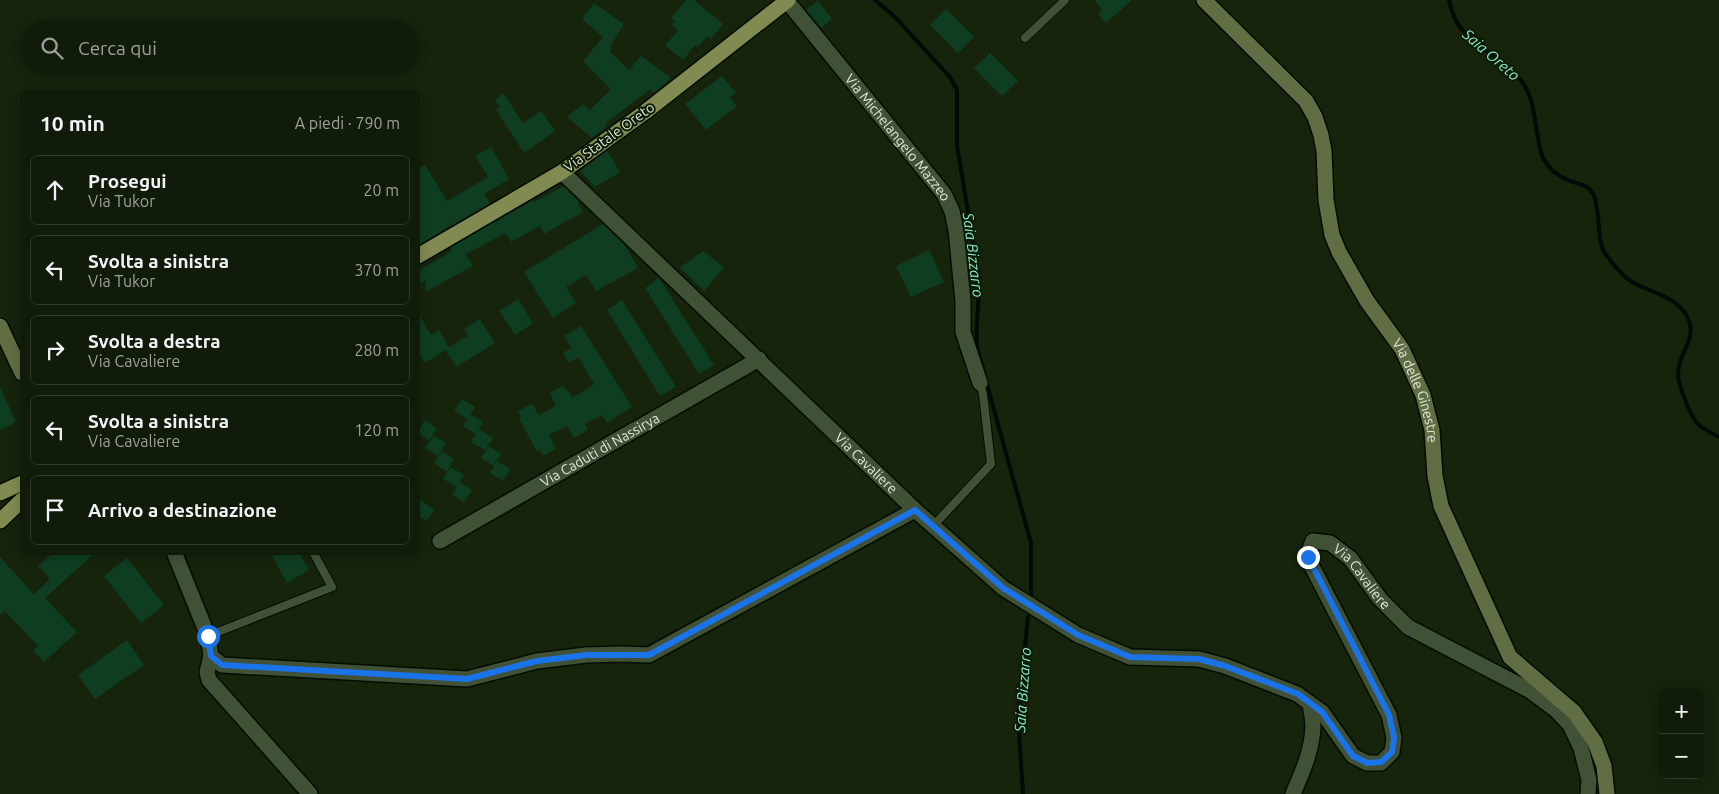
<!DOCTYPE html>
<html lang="it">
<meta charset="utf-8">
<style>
:root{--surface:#101b09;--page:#192412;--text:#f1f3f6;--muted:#9ca19c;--line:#30392a}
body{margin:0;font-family:Ubuntu,sans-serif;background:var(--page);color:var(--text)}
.controls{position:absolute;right:15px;bottom:15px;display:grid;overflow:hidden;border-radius:8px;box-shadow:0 2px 12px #0003}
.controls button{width:45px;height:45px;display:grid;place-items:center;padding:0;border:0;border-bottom:1px solid var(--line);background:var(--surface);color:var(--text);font:25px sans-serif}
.stop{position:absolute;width:15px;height:15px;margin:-11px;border:4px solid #1a73e8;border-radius:50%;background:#fff}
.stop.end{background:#1a73e8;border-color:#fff;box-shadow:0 1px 5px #0008}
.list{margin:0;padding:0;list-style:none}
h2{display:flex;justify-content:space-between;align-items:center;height:65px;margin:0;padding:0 20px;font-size:21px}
h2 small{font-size:16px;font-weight:400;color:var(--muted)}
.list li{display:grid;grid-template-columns:32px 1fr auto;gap:15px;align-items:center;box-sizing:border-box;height:70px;margin:0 10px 10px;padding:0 10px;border:1px solid var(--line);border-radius:8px}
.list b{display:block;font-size:19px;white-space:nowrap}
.list p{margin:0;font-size:16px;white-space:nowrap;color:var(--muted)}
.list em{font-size:16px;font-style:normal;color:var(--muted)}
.icon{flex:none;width:28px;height:28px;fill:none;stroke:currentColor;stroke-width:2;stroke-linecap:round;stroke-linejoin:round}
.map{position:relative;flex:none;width:1719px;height:794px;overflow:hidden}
.search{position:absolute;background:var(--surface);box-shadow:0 2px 12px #0003;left:20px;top:20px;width:400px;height:55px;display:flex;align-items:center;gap:12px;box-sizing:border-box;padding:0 18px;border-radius:28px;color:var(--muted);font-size:19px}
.panel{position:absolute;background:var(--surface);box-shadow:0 2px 12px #0003;left:20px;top:90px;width:400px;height:465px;border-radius:8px}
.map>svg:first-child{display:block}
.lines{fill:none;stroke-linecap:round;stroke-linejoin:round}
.stream{stroke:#000b07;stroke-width:4}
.building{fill:#0e3d22}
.lane-casing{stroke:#030d00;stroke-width:10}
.street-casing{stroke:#030d00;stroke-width:18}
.secondary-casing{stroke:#030d00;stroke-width:18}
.primary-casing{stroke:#030d00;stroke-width:18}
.lane{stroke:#415136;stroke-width:8}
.street{stroke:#415136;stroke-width:15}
.secondary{stroke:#616e44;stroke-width:15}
.primary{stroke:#818b51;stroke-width:15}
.route{stroke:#1a73e8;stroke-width:6}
.labels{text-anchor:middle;stroke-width:4;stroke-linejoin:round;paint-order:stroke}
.street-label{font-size:14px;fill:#dfe8d8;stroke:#0d1b04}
.water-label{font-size:15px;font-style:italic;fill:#89e9d0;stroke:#0d1b04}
</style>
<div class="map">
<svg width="1719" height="794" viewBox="0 0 1719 794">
<rect width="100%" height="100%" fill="#16240c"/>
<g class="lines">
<g class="stream">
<path d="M875 0 895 17 949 76 957 90V146L978 271C981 296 975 321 977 346 978 355 982 363 984 372"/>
<path d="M1449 0C1458 47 1496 48 1520 79 1535 97 1534 122 1539 143 1540 148 1541 154 1543 158 1548 168 1558 176 1568 180 1578 185 1587 183 1593 194 1601 208 1596 241 1605 253 1612 263 1623 277 1634 283 1652 293 1672 295 1685 313 1701 337 1678 351 1678 374 1678 384 1690 415 1697 423 1702 429 1712 433 1719 437"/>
<path d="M986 381 1031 543V596"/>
<path d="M1023 794 1018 715 1028 617"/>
</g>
</g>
<g class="building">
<path d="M686 0H694L723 24 711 39 708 36 698 47 695 45 683 60 665 45 678 31 672 24 675 21 671 18Z"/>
<path d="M1094 0H1132L1106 23 1098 14 1102 9Z"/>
<path d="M818 1 832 19 821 28 806 10Z"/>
<path d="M594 3 624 24 610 47 612 49 610 52 629 70 641 56 671 78 654 93 650 89 605 124 607 126 592 138 567 117 583 104 590 110 611 89 583 61 603 37 582 19Z"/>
<path d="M946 9 974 37 958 53 930 25Z"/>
<path d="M990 53 1018 81 1002 96 974 68Z"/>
<path d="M722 76 736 93 730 97 737 106 706 130 685 104Z"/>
<path d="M503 93 523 123 541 111 555 131 524 153 496 110 500 107 495 100Z"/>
<path d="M491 147 509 179 484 194 490 203 418 245V169L425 165 447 201 488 177 475 156Z"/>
<path d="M607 151 620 172 595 187 580 171Z"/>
<path d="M564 186 579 202 578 204 583 212 544 234 540 226 511 242 506 233 466 254 473 266 425 292 426 280 418 285V271L452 251 450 248 533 200 534 202Z"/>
<path d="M603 224 625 246 638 268 596 291 586 275 566 287 576 303 553 318 524 272Z"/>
<path d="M929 250 944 282 911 297 896 266Z"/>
<path d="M703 251 724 267 704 291 680 268Z"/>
<path d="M659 278 714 365 699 374 645 288Z"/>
<path d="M518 299 533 323 515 335 499 311Z"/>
<path d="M622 300 676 387 660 396 607 310Z"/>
<path d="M418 313 431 335 439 330 449 347 468 336 464 329 480 319 495 343 456 367 446 350 425 363 418 352Z"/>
<path d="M581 326 632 407 607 423 602 415 585 424 588 430 574 438 567 426 549 435 556 449 543 456 540 450 537 452 519 418 521 417 518 411 532 404 539 415 556 406 550 393 563 386 566 391 568 390 572 398 594 384 578 357 569 363 563 353 571 348 564 336Z"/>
<path d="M0 387 16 422 0 430Z"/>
<path d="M462 399 475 407 467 419 454 411Z"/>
<path d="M470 414 483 422 476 434 463 426Z"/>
<path d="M425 420 437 429 429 441 418 433V431Z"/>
<path d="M479 429 493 438 485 450 471 442Z"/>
<path d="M434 436 446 443 438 456 425 448Z"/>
<path d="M489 446 501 454 494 466 481 458Z"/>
<path d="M442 451 454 459 447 472 434 463Z"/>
<path d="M497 461 510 469 503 481 490 473Z"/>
<path d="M451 467 464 475 457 487 443 479Z"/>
<path d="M460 482 472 490 464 503 452 495Z"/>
<path d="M418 498 434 510 426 521 418 516Z"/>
<path d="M54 552H96L45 598 77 632 44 662 33 650 38 646 5 611 0 615V557L34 594 50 579 38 566Z"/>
<path d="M270 552H299L309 570 287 583Z"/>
<path d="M127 558 164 605 141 623 104 576Z"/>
<path d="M127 640 144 665 95 699 78 675Z"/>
</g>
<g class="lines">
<g class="lane-casing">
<g id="lane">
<path d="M1025 38 1065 0"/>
<path d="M933 526 991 464 983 394 980 383"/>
<path d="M208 636 332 587 313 552"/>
</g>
</g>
<g class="street-casing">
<g id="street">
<path id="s1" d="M787 1 944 194 952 211 956 230 963 301V332L980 383"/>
<path id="s2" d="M562 172 915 510 1003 588 1078 635 1130 657 1199 659 1225 666 1297 694 1322 712 1353 756 1367 763H1381L1392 752 1394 738 1389 715 1307 557 1313 541 1330 543 1350 558 1380 599 1408 627 1529 690 1556 710 1570 725 1581 748 1589 780 1588 794"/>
<path id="s3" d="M440 541 759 359"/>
<path d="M174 552 208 636 211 656 222 665 467 679 537 661 586 655 621 654 649 655 915 510"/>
<path d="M211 656 207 672 209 680 310 794"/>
<path d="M1293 794C1302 773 1312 751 1313 727 1313 719 1311 711 1310 704"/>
</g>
</g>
<g class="secondary-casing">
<g id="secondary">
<path id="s4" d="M1204 0 1306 101 1315 117 1321 135 1324 151 1326 200 1332 235 1339 252 1367 301 1402 349 1423 395 1432 430 1435 476 1441 506 1510 657 1574 712 1595 742 1604 766 1607 794"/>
<path d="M0 326 22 373"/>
</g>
</g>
<g class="primary-casing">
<g id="primary">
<path d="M418 256 562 172 645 112 788 0"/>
<path d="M0 493 22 483"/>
<path d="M0 521 22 500"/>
</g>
</g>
<use href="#lane" class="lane"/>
<use href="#street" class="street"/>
<use href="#secondary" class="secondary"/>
<use href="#primary" class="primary"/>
</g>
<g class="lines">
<path class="route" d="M208 636 211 656 222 665 467 679 537 661 586 655H649L915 510 1003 588 1078 635 1130 657 1199 659 1225 666 1298 694 1322 712 1353 756 1367 763 1381 762 1392 752 1394 738 1389 715 1308 557"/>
</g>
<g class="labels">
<g class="street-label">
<text transform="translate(609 137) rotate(-36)" y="5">Via Statale Oreto</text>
<text dy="5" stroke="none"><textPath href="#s1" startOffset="176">Via Michelangelo Mazzeo</textPath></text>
<text dy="5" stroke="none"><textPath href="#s4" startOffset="460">Via delle Ginestre</textPath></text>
<text dy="5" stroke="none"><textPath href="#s3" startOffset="184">Via Caduti di Nassirya</textPath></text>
<text dy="5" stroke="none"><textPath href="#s2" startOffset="421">Via Cavaliere</textPath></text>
<text dy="5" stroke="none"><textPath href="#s2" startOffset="1351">Via Cavaliere</textPath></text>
</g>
<g class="water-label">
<text transform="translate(1491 55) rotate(41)" y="5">Saia Oreto</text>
<text transform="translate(973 255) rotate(83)" y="5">Saia Bizzarro</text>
<text transform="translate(1023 690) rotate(-86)" y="5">Saia Bizzarro</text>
</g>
</g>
</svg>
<div class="controls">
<button>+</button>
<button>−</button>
</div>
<div class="stop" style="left:208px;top:636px"></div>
<div class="stop end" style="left:1308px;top:557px"></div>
<div class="search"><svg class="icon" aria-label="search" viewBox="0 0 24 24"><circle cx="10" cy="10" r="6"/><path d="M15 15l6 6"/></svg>Cerca qui</div>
<section class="panel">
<h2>10 min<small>A piedi · 790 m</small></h2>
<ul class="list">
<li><svg class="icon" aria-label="ahead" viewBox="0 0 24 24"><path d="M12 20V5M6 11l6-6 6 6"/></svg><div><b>Prosegui</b><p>Via Tukor</p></div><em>20 m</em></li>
<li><svg class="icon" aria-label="left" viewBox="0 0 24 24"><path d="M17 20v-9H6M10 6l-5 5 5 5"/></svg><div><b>Svolta a sinistra</b><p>Via Tukor</p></div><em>370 m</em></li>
<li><svg class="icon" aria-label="right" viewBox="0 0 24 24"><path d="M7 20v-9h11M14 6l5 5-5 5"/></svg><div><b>Svolta a destra</b><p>Via Cavaliere</p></div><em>280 m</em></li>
<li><svg class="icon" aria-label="left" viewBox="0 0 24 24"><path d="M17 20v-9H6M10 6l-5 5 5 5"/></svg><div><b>Svolta a sinistra</b><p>Via Cavaliere</p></div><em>120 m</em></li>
<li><svg class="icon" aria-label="arrive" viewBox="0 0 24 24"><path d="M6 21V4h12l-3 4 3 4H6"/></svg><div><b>Arrivo a destinazione</b></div></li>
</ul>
</section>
</div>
